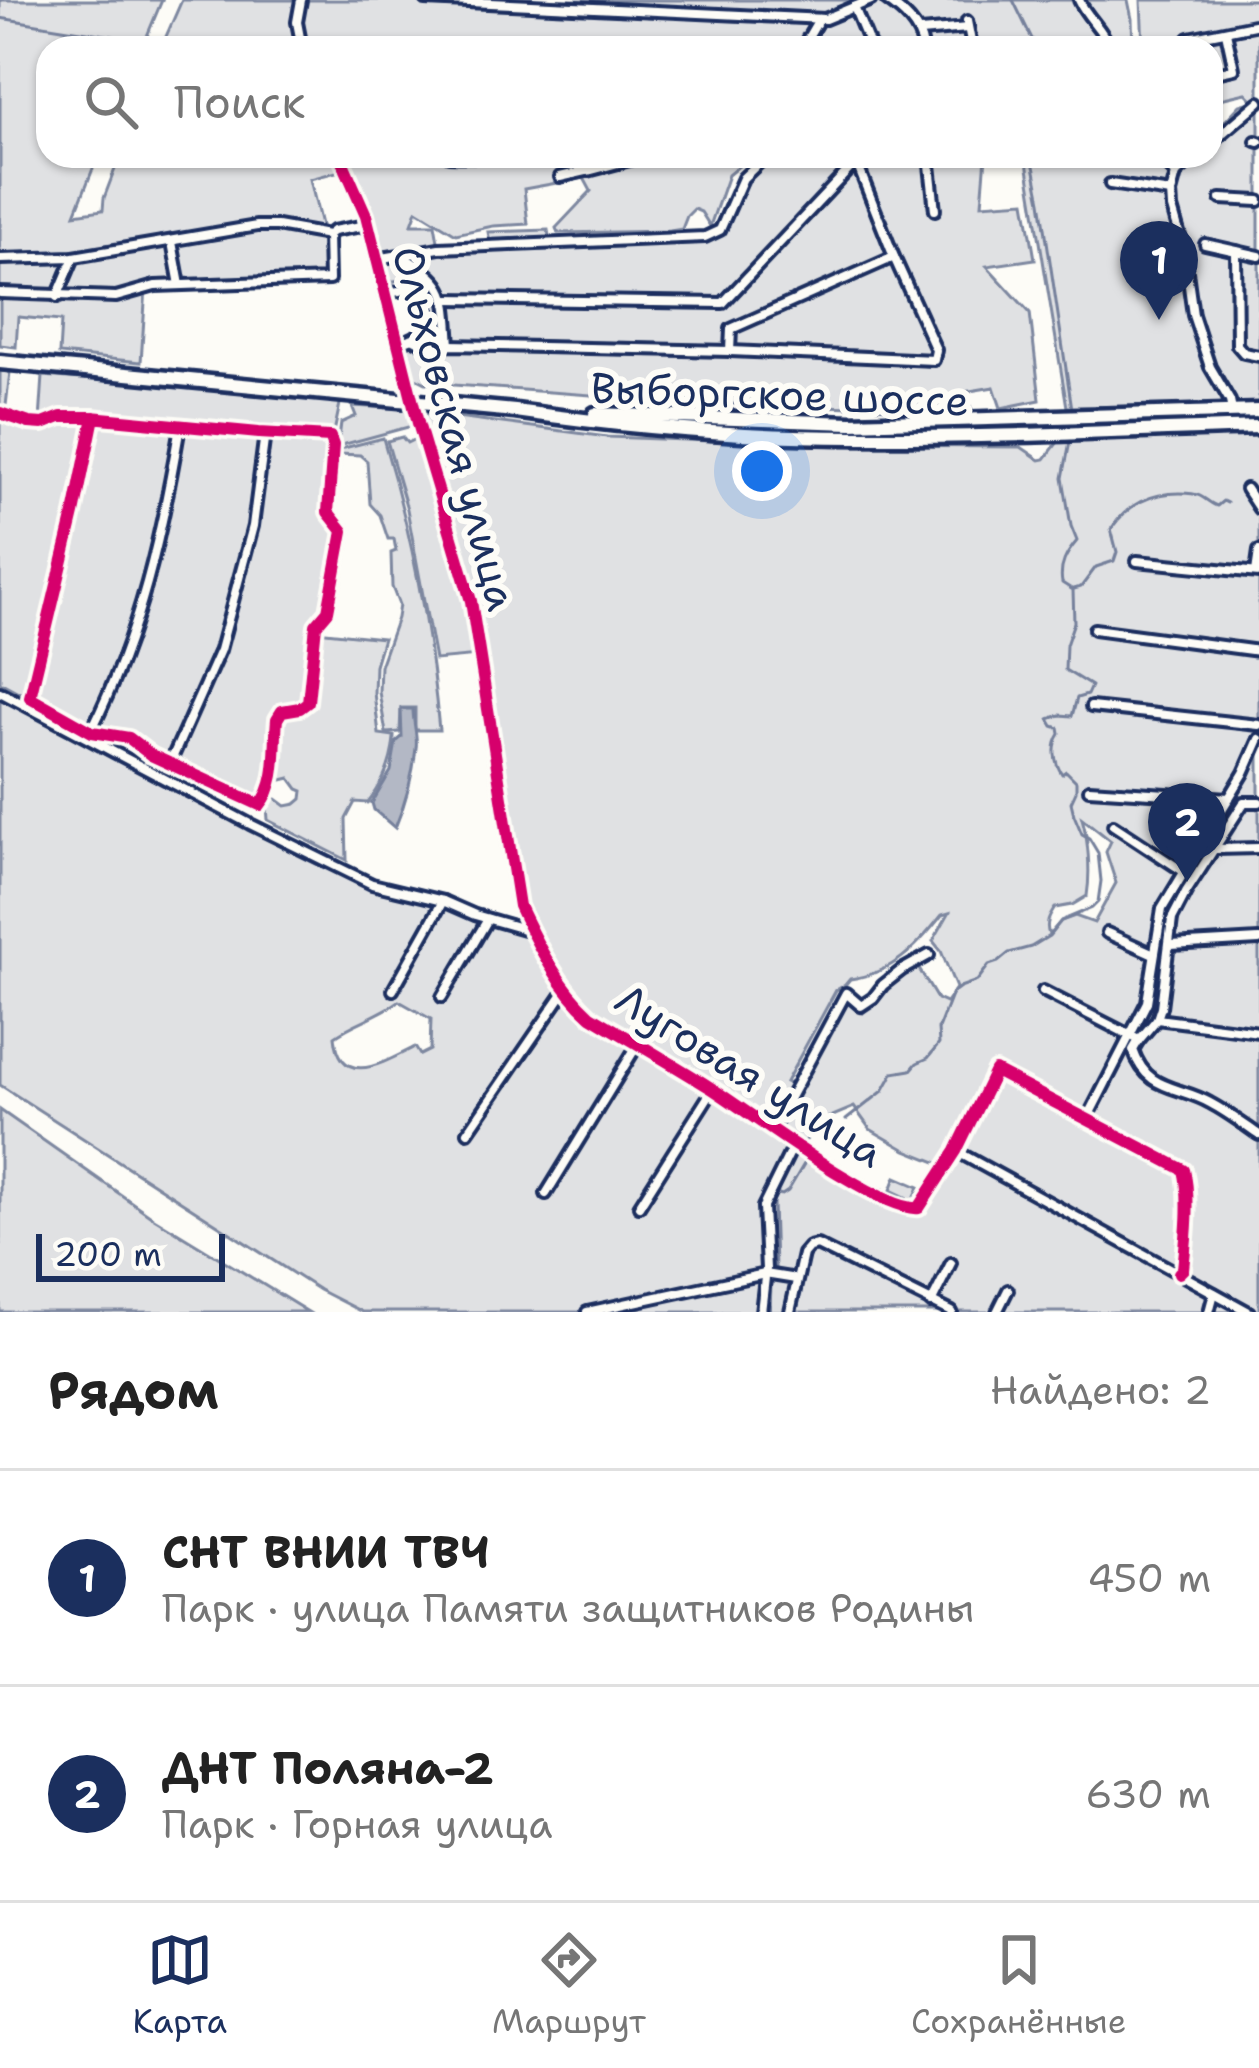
<!DOCTYPE html>
<html lang="ru">
<meta charset="utf-8">
<style>
:root{--surface:#fff;--page:#f2f2f2;--text:#222;--muted:#767676;--line:#e0e0e0;--accent:#1b2f5e}
body{margin:0;font-family:"Shantell Sans",sans-serif;background:var(--page);color:var(--text)}
.scale{position:absolute;left:36px;bottom:30px;width:189px;box-sizing:border-box;padding-left:12px;border:6px solid #1b2f5e;border-top:0;font-size:33px;line-height:42px;white-space:nowrap;color:#1b2f5e;-webkit-text-stroke:9px #fdfcf7;paint-order:stroke}
.you{position:absolute;left:762px;top:471px;width:42px;height:42px;margin:-30px;border:9px solid #fff;border-radius:50%;background:#1a73e8;box-shadow:0 0 0 18px #1a73e833}
.badge{display:grid;place-items:center;width:78px;height:78px;border-radius:50%;background:var(--accent);color:#fff;font-size:39px;font-weight:700}
.pin{position:absolute;translate:-50% -99px;filter:drop-shadow(0 3px 6px #0008)}
.pin::after{content:'';position:absolute;top:63px;width:42px;height:36px;background:inherit;clip-path:polygon(0 0,100% 0,50% 100%)}
.list{margin:0;padding:0;list-style:none}
h2{display:flex;justify-content:space-between;align-items:center;height:156px;margin:0;padding:0 48px;font-size:51px}
h2 small{font-size:39px;font-weight:400;color:var(--muted)}
.list li{display:grid;grid-template-columns:78px 1fr auto;gap:36px;align-items:center;box-sizing:border-box;height:216px;padding:0 48px;border-top:3px solid var(--line)}
.list b{display:block;font-size:45px;white-space:nowrap}
.list p{margin:0;font-size:39px;white-space:nowrap;color:var(--muted)}
.list em{font-size:39px;font-style:normal;color:var(--muted)}
.icon{flex:none;width:66px;height:66px;fill:none;stroke:currentColor;stroke-width:2;stroke-linecap:round;stroke-linejoin:round}
.map{position:relative;flex:none;width:1259px;height:1312px;overflow:hidden}
.search{position:absolute;background:var(--surface);box-shadow:0 3px 9px #0004;left:36px;right:36px;top:36px;height:132px;display:flex;align-items:center;gap:30px;box-sizing:border-box;padding:0 42px;border-radius:36px;color:var(--muted);font-size:45px}
.sheet{height:588px;background:var(--surface)}
nav{display:flex;justify-content:space-around;align-items:center;box-sizing:border-box;height:168px;border-top:3px solid var(--line);background:var(--surface);font-size:33px;color:var(--muted)}
nav a{display:grid;justify-items:center;gap:6px}
nav .on{color:var(--accent)}
.map>svg:first-child{display:block}
.green{fill:#e0e1e3;stroke:#7e88a0;stroke-width:3;fill-rule:evenodd}
.water{fill:#b3b8c5;stroke:#76819c;stroke-width:3}
.lines{fill:none;stroke-linecap:round;stroke-linejoin:round}
.stream{stroke:#76819c;stroke-width:3}
.minor-casing{stroke:#1b2f5e;stroke-width:16}
.primary-casing{stroke:#1b2f5e;stroke-width:21}
.minor{stroke:#fdfcf7;stroke-width:8}
.primary{stroke:#fdfcf7;stroke-width:12}
.cycleway-casing{stroke:#fdfcf7;stroke-width:20}
.cycleway{stroke:#d6006c;stroke-width:12}
.labels{text-anchor:middle;stroke-width:12;stroke-linejoin:round;paint-order:stroke}
.street-label{font-size:42px;fill:#1b2f5e;stroke:#fdfcf7}
</style>
<div class="map">
<svg width="1259" height="1312" viewBox="0 0 1259 1312">
<rect width="100%" height="100%" fill="#fdfcf7"/>
<filter id="ink" filterUnits="userSpaceOnUse"><feTurbulence type="fractalNoise" baseFrequency=".00833" numOctaves="2"/><feDisplacementMap in="SourceGraphic" scale="24" xChannelSelector="R" yChannelSelector="G"/><feConvolveMatrix kernelMatrix="1 2 1 2 8 2 1 2 1" color-interpolation-filters="sRGB"/></filter>
<g filter="url(#ink)">
<g class="green">
<path d="M0 0H162L142 48H48V156H98L75 214 103 210 104 198 120 156H751L728 175 710 226 701 212 694 209 687 216 682 229 670 231 558 233 556 228 591 191 584 178 524 189 528 224 493 226 456 234 417 210 412 224H435L439 247 491 245 488 232 548 230 550 242 714 235 743 178 766 156H986L982 204 1025 201 1035 259 987 266 1030 313 1040 400 1001 408 994 387 964 392 972 410 701 403 426 383 414 377 404 352 405 348 425 332 429 298 404 288 402 280 393 281 394 289 390 290 382 263H386L385 251 379 253 370 220 373 219 368 216 347 169 310 179C317 211 329 249 329 280L146 288 141 362 59 354 61 321 18 317 16 347 0 345Z"/>
<path d="M182 0H1128L1132 19 1133 48H161Z"/>
<path d="M1141 0H1259V406L1240 407 1229 395 1224 396 1221 404 1216 406 1067 407 1026 156H1148L1171 164 1157 156H1211V113L1215 120 1225 121 1240 105 1254 101 1246 93 1211 101V48H1143Z"/>
<path d="M0 371 10 372 5 414 40 421 43 376 341 399 332 442 328 511 343 531 328 611 316 631 383 638 375 665 374 693 379 734 394 736V738C392 764 383 784 368 803L355 802 346 819 347 860 268 820 267 806 274 797 286 806 296 804 302 799 303 791 298 789 290 778 282 780 277 771 260 805 172 764 136 742 85 728 0 682Z"/>
<path d="M352 406 407 409 412 426 338 446 341 423 356 416Z"/>
<path d="M427 413 607 437 842 446 1021 447 1040 460 1045 459 1058 442 1259 435V1312H362L319 1290 0 1085V692L372 884 445 902 510 925 526 923 520 908 478 656 435 660 407 509 387 441 402 437 407 443 421 436 418 423ZM1082 818 1111 841 1106 852 1116 883 1094 923 1075 916 1061 921 1049 935C1045 924 1049 917 1055 908L1072 905 1087 896C1091 871 1088 839 1082 818ZM949 913 933 941 941 951 956 988 946 1003 937 999 916 964 887 985 863 1013 844 1000 796 1088 786 1082 836 990 845 985 850 979C893 973 916 948 942 915ZM399 1001 431 1019 430 1050 420 1055 415 1047C386 1061 340 1091 335 1036 355 1022 379 1016 399 1001ZM854 1107 870 1129 906 1150 946 1166 931 1193 925 1191 920 1200 915 1196 919 1187 896 1177 891 1190 910 1199 896 1198 888 1193 885 1199 880 1196 883 1189 867 1184 865 1188 861 1186 863 1180 839 1167 837 1171 801 1149 816 1123Z"/>
<path d="M383 438C412 534 430 631 439 730H415V708H401L400 732 386 733 379 692 380 666 397 618 399 605 392 587 391 553 396 551 394 539H388L380 515 370 504 367 461 360 455 339 454 340 449Z"/>
<path d="M0 1110 154 1218 308 1312H0Z"/>
</g>
<path class="water" d="M401 709H413C413 723 418 737 416 748 413 775 405 804 395 828L374 810 372 803 391 771 396 742 402 737Z"/>
<g class="lines">
<g class="stream">
<path d="M1013 0 1032 39 1029 48"/>
<path d="M0 18 137 40 252 48"/>
<path d="M1032 156 1041 201 1072 409"/>
<path d="M1074 589 1081 587 1096 567 1114 561 1117 552 1111 529C1128 504 1150 493 1180 493 1187 493 1194 493 1200 496 1206 499 1211 504 1217 506L1223 501 1227 503"/>
<path d="M846 1120 883 1091 893 1073 911 1070 917 1063 928 1058 939 1044 938 1029 952 993 960 987 977 981 989 965 998 962 1009 953 1031 947 1049 936 1061 921 1092 908 1098 902 1101 881 1098 853 1089 838 1082 834 1074 815 1071 802 1076 791V781L1066 771 1062 774C1054 762 1052 746 1060 734L1059 728 1053 726 1049 719 1060 715 1072 716 1077 698 1087 695 1091 686 1065 670 1066 645 1074 622 1073 590 1062 583C1059 566 1066 554 1077 541L1071 526 1063 478 1071 436"/>
<path d="M775 1268 773 1203 775 1193 782 1195 788 1191 804 1164"/>
<path d="M770 1312 771 1283"/>
</g>
<g class="minor-casing">
<g id="minor">
<path d="M301 0 297 22 302 48"/>
<path d="M426 0 825 19 871 0"/>
<path d="M886 0C903 12 920 26 923 48"/>
<path d="M1079 0C1087 18 1103 29 1110 48"/>
<path d="M854 7 871 48"/>
<path d="M967 21 972 47"/>
<path d="M920 32 968 28"/>
<path d="M314 48 323 46 371 48"/>
<path d="M802 48 819 19"/>
<path d="M1181 48 1189 38 1259 24"/>
<path d="M1211 74 1234 69 1226 32"/>
<path d="M1256 141 1259 142"/>
<path d="M1211 143 1259 102"/>
<path d="M340 156 366 215 418 423 471 601 519 906C537 944 559 988 591 1016 631 1040 671 1063 711 1088 749 1112 882 1213 919 1208L956 1151 995 1071 1184 1170C1191 1197 1186 1241 1183 1269L1179 1273"/>
<path d="M449 156C480 157 566 154 588 171L645 156"/>
<path d="M929 156 935 210"/>
<path d="M1148 156 1167 165 1176 174 1171 193 1172 208 1184 250 1193 315 1210 367 1230 401 1232 411"/>
<path d="M1176 174 1196 156"/>
<path d="M560 177 586 171"/>
<path d="M1110 184 1171 193"/>
<path d="M1221 199 1259 201"/>
<path d="M172 242 180 285"/>
<path d="M1205 244 1259 256"/>
<path d="M1236 251 1237 345 1244 353 1259 356"/>
<path d="M402 256C450 285 446 292 450 345"/>
<path d="M0 259 74 257 257 226H277L328 235 333 231 367 225"/>
<path d="M377 259 439 248 705 237 720 230 743 178 766 156"/>
<path d="M0 293 116 297 155 286 329 280 328 235"/>
<path d="M388 293 410 289 427 299C431 322 424 338 400 342"/>
<path d="M57 297 74 257"/>
<path d="M447 299 723 303 856 162"/>
<path d="M414 339 431 348 450 345 730 351 934 360 936 350 894 257 854 156"/>
<path d="M730 351 731 329 894 257"/>
<path d="M0 413 29 423 43 424 61 417H91L259 433 330 437 333 445 328 512 343 531 328 611 316 625 308 702 300 708 282 711 277 719C274 747 279 783 260 805L151 755 129 738 92 732 30 697 74 514 94 417"/>
<path d="M1246 489 1259 509"/>
<path d="M1137 561 1259 573"/>
<path d="M1256 572 1259 551"/>
<path d="M1094 629 1259 651"/>
<path d="M0 692 250 824 372 884 443 901 475 915 531 931"/>
<path d="M1091 707 1259 725"/>
<path d="M91 731C140 633 162 533 180 426"/>
<path d="M170 763 220 650 253 526 265 433"/>
<path d="M1089 789 1229 798"/>
<path d="M1244 802H1259"/>
<path d="M1113 825 1183 871"/>
<path d="M1216 849 1259 848"/>
<path d="M1107 933 1154 954"/>
<path d="M1171 945 1259 940"/>
<path d="M393 990 443 901"/>
<path d="M1043 991 1139 1040 1157 1019 1161 1007 1172 919 1186 892 1243 804"/>
<path d="M442 997 488 919"/>
<path d="M1157 1019 1259 1032"/>
<path d="M1139 1040 1133 1050C1147 1092 1178 1085 1210 1103 1227 1112 1243 1124 1259 1135"/>
<path d="M1087 1119 1147 1002 1162 909 1244 773 1259 739"/>
<path d="M773 1129 846 993 861 1006 873 998 883 985 902 970 929 955"/>
<path d="M468 1132 566 989"/>
<path d="M956 1151 1249 1312"/>
<path d="M546 1194 638 1044"/>
<path d="M639 1206 713 1089"/>
<path d="M931 1303 951 1263"/>
<path d="M587 1312 765 1274 796 1279"/>
<path d="M761 1312 766 1269 763 1207 794 1144"/>
<path d="M790 1312 803 1254 809 1247 817 1245 952 1312"/>
<path d="M997 1312 1008 1290"/>
<path d="M1209 1312 1214 1293"/>
</g>
</g>
<g class="primary-casing">
<g id="primary">
<path d="M0 362 515 411C627 427 741 437 854 437 989 438 1124 431 1259 427"/>
<path d="M595 414 851 423 1259 411"/>
</g>
</g>
<use href="#minor" class="minor"/>
<use href="#primary" class="primary"/>
<g class="cycleway-casing">
<g id="cycleway">
<path d="M340 156 366 215 418 423 471 601 519 906C537 944 559 988 591 1016 631 1040 671 1063 711 1088 749 1112 882 1213 919 1208L956 1151 995 1071 1184 1170C1191 1197 1186 1241 1183 1269L1179 1273"/>
<path d="M0 413 29 423 43 424 61 417H91L259 433 330 437 333 445 328 512 343 531 328 611 316 625 308 702 300 708 282 711 277 719C274 747 279 783 260 805L151 755 129 738 92 732 30 697 74 514 94 417"/>
</g>
</g>
<use href="#cycleway" class="cycleway"/>
</g>
</g>
<g class="labels">
<g class="street-label">
<text transform="translate(780 394) rotate(2)" y="15">Выборгское шоссе</text>
<text transform="translate(455 428) rotate(75)" y="15">Ольховская улица</text>
<text transform="translate(750 1075) rotate(32)" y="15">Луговая улица</text>
</g>
</g>
</svg>
<div class="scale">200 m</div>
<div class="you"></div>
<div class="pin badge" style="left:1159px;top:320px">1</div>
<div class="pin badge" style="left:1187px;top:882px">2</div>
<div class="search"><svg class="icon" aria-label="search" viewBox="0 0 24 24"><circle cx="10" cy="10" r="6"/><path d="M15 15l6 6"/></svg>Поиск</div>
</div>
<section class="sheet">
<h2>Рядом<small>Найдено: 2</small></h2>
<ul class="list">
<li><span class="badge">1</span><div><b>СНТ ВНИИ ТВЧ</b><p>Парк · улица Памяти защитников Родины</p></div><em>450 m</em></li>
<li><span class="badge">2</span><div><b>ДНТ Поляна-2</b><p>Парк · Горная улица</p></div><em>630 m</em></li>
</ul>
</section>
<nav>
<a class="on"><svg class="icon" aria-label="map" viewBox="0 0 24 24"><path d="M3 6l6-2 6 2 6-2v14l-6 2-6-2-6 2zM9 4v14M15 6v14"/></svg>Карта</a>
<a><svg class="icon" aria-label="directions" viewBox="0 0 24 24"><path d="M12 3l9 9-9 9-9-9zM9 14v-3h6M13 9l2 2-2 2"/></svg>Маршрут</a>
<a><svg class="icon" aria-label="saved" viewBox="0 0 24 24"><path d="M7 4h10v16l-5-4-5 4z"/></svg>Сохранённые</a>
</nav>
